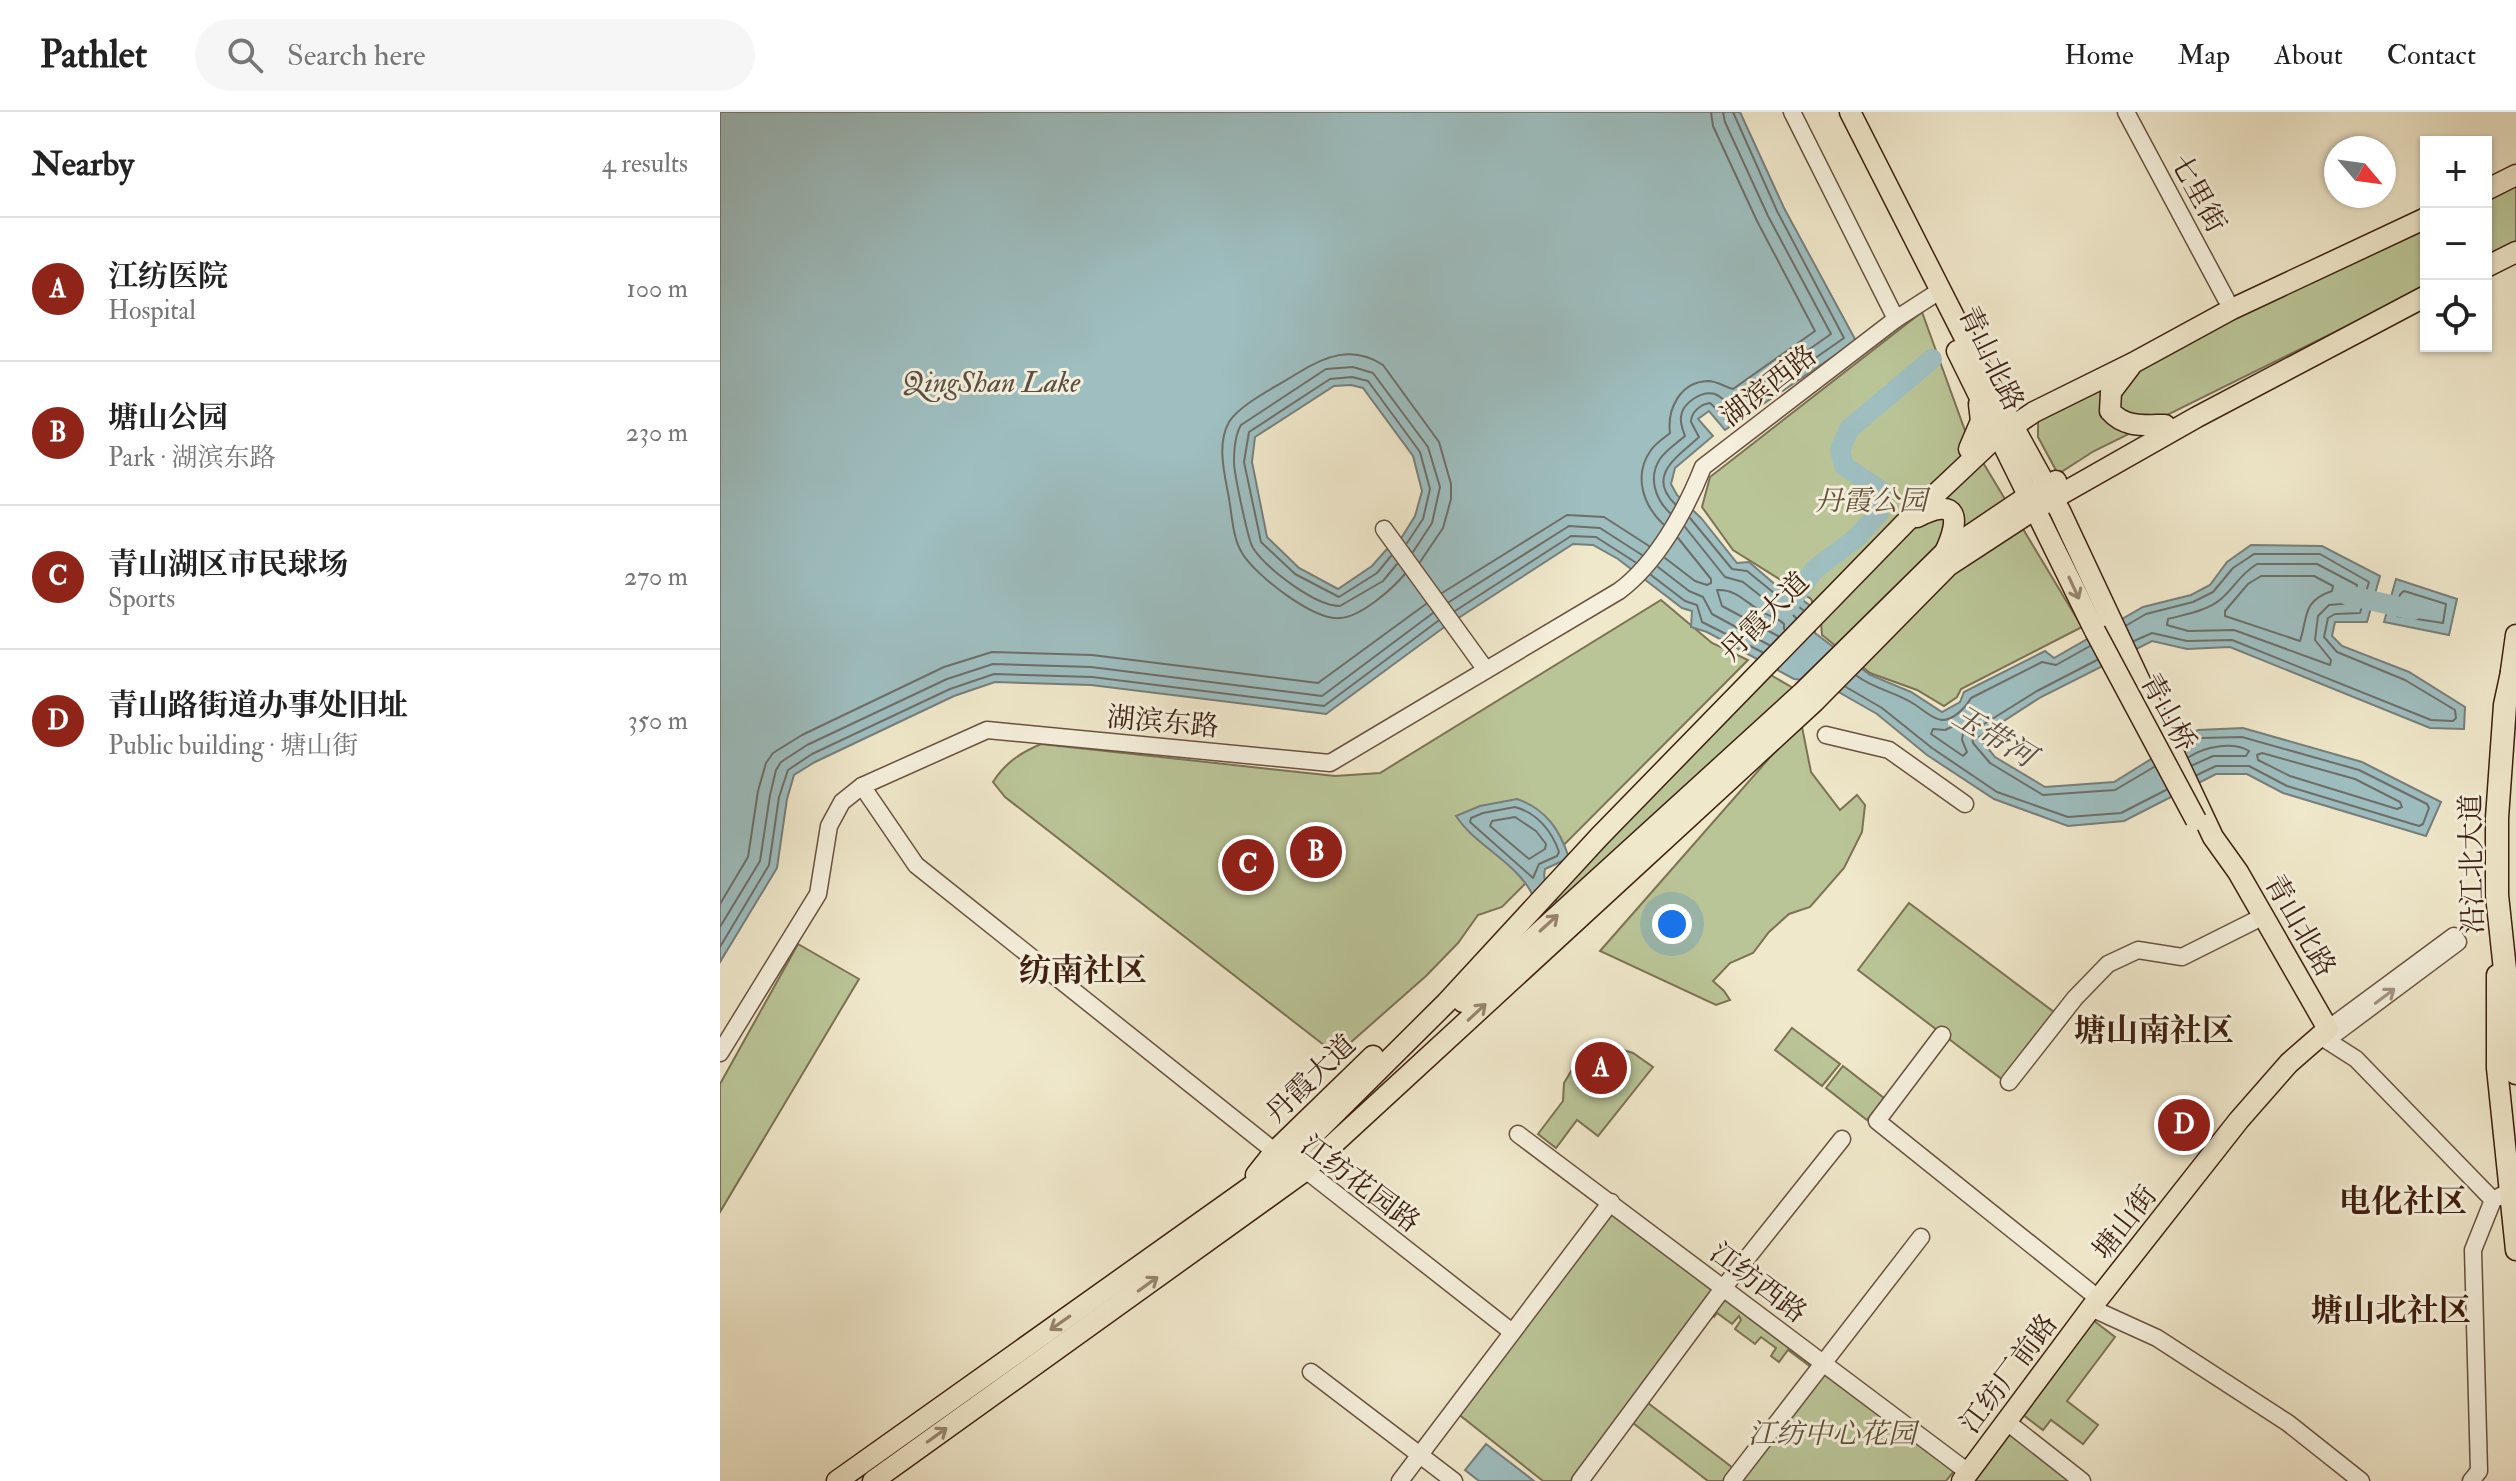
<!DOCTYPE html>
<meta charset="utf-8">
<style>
:root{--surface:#fff;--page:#f6f6f6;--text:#222;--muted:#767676;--line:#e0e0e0;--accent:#8f2418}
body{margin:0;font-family:"IM FELL Double Pica","Noto Serif SC",serif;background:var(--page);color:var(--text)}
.controls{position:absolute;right:24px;top:24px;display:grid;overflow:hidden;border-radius:0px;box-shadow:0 2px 6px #0004}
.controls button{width:72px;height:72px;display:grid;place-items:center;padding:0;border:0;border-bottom:2px solid var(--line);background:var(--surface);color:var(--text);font:40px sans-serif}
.compass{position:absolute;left:1604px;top:24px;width:72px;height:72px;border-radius:50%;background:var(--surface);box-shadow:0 2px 6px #0004;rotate:119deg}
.you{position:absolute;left:952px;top:812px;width:28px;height:28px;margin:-20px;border:6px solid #fff;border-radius:50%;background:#1a73e8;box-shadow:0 0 0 12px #1a73e833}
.badge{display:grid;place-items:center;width:52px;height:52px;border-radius:50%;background:var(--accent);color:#fff;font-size:26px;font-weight:700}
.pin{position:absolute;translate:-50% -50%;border:4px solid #fff;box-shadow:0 2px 8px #0006}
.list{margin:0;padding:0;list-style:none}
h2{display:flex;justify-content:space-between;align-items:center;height:104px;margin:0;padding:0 32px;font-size:34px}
h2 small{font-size:26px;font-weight:400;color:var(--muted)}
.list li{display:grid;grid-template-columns:52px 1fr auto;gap:24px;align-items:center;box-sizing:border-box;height:144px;padding:0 32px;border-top:2px solid var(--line)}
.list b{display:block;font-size:30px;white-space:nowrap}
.list p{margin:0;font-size:26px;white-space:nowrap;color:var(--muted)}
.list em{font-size:26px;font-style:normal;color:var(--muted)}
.icon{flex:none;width:44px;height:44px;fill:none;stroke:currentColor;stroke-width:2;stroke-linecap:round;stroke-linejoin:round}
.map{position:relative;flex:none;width:1796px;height:1369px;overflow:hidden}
header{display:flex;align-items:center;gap:48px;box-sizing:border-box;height:112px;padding:0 40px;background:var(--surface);border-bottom:2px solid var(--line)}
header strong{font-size:38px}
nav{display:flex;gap:44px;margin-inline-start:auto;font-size:28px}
.search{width:560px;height:72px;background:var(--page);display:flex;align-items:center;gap:20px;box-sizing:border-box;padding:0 28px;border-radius:44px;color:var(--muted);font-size:30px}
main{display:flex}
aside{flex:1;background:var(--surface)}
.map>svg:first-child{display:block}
.green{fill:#bac597;stroke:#7c7254;stroke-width:2}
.water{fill:#9ebec0;stroke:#787e7a;stroke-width:2;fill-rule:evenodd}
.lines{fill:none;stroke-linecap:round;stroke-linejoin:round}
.shore{stroke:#6e6e68;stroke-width:2}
.river{stroke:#9ebec0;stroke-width:20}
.minor-casing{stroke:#6a513f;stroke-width:19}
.major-casing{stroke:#3e1f10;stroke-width:23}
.highway-casing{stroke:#3e1f10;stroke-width:25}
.minor{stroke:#f5f0dd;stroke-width:16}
.major{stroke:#f0e8cb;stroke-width:20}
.highway{stroke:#f0e8cb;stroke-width:22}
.major-bridge-casing{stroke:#3e1f10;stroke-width:23;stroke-linecap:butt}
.major-bridge{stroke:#f0e8cb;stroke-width:20}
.oneway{stroke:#97846e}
.oneway2{stroke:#a39281}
.labels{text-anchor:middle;stroke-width:6;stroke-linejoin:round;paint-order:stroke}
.street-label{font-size:28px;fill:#3e1f10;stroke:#f5f0dd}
.park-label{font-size:28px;font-style:italic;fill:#635138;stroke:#f5f0dd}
.water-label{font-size:30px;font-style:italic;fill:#5b4f45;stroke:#f5f0dd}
.quarter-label{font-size:32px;font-weight:bold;fill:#3e1f10;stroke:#f5f0dd}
</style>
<header>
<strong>Pathlet</strong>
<div class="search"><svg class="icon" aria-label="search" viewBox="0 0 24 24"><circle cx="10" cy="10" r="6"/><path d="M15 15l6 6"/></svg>Search here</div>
<nav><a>Home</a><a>Map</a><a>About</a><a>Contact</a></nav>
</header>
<main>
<aside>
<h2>Nearby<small>4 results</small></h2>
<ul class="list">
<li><span class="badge">A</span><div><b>江纺医院</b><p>Hospital</p></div><em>100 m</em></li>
<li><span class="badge">B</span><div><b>塘山公园</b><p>Park · 湖滨东路</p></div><em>230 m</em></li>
<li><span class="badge">C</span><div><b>青山湖区市民球场</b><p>Sports</p></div><em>270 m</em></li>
<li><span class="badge">D</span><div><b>青山路街道办事处旧址</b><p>Public building · 塘山街</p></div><em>350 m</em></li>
</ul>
</aside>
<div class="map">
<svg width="1796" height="1369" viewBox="0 0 1796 1369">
<rect width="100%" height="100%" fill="#f0e8cb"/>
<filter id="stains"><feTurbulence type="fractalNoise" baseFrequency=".0025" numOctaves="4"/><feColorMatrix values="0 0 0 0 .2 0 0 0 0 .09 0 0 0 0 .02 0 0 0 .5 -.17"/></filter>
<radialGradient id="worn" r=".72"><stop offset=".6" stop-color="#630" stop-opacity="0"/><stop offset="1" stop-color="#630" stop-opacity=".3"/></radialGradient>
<g class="green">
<path d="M1796 71V133L1766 147V85Z"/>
<path d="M1706 113V175L1374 339 1338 362 1318 325V308L1514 203Z"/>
<path d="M1202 200 1247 324 1362 515 1241 577 1237 585 1224 594 1197 578 1150 561 1102 523 1101 510 1091 487 1013 438 982 395 990 365Z"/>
<path d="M941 488 992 531 1028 548 782 795 758 803 738 831 706 864 630 931 609 937 285 685 273 670C285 651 300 641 321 632L615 664 660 661Z"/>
<path d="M1049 562 1073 576 722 902Z"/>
<path d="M1081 610 1091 660 1120 698 1137 683 1145 693 1142 720 1124 756 1090 795 1069 802 1049 820 1033 841 1010 851 993 869 1004 879 1010 888 996 893 880 839Z"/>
<path d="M1189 791 1334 900 1283 968 1138 858Z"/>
<path d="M78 832 139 867 0 1100V972Z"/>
<path d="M1072 916 1120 952 1102 974 1055 938Z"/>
<path d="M884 932 913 941 933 955 878 1024 857 1008 836 1036 818 1022 843 989 844 971 856 951 874 935Z"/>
<path d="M1123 954 1164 986 1147 1008 1106 976Z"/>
<path d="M891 1090 1004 1175 859 1369H823L737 1301Z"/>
<path d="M1004 1181 1095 1249 1091 1255 1068 1238 1059 1250 1051 1244 1056 1236 1041 1225 1035 1232 1015 1217 1021 1208 1019 1204 1012 1212 997 1201 994 1205 989 1202Z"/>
<path d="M1369 1205 1395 1225 1347 1289 1378 1313 1363 1332 1331 1308 1323 1318 1298 1299Z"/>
<path d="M1103 1254 1238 1354 1226 1369H1016Z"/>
<path d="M928 1291 1013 1356 1003 1369H988L913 1311Z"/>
<path d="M1289 1320 1352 1369H1250Z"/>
</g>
<g class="water">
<path d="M0 0H1020L1064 96 1136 229 1005 318 989 299 978 307 993 324 955 356 951 372 957 383 981 406 1017 451 1029 450 1057 474 1072 468 1083 473 1080 486 1096 498 1095 521 1150 563 1191 580 1222 600 1240 590 1244 580 1325 539 1334 546 1423 495 1471 483 1490 473 1507 450 1531 433 1602 434 1660 464 1647 510H1615L1612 524 1622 534 1689 560 1745 595 1744 617 1710 616 1510 535 1467 537 1432 529 1321 585 1259 625 1275 645 1325 675 1394 670 1478 618 1523 616 1642 650 1721 690 1706 724 1563 681 1527 662H1496L1404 709 1348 714 1274 687 1207 643 1157 602 1101 570 1074 567 987 520 971 515 972 499 962 496 898 447 873 433 853 432 723 516 606 602 371 573 275 570 234 584 95 650 74 663 67 687 57 756 0 850ZM631 273 643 276 693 344 702 379 695 404 680 428 666 438 652 454 618 477 579 456 547 425 532 350 535 325 614 274Z"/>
<path d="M1676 467 1737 487 1729 523 1664 510Z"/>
<path d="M797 687C826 697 840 718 849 746L825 757C821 774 833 784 842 796L823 822C820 808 818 793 811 780 794 749 755 733 736 704L760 694Z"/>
<path d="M766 1332 814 1369H759L745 1358Z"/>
</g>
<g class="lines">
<g class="shore">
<path d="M955 392C925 363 960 343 979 325L971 310C971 300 981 292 990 291L1005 305 1009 306 1124 226 1057 99 1013 0"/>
<path d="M950 401C935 387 928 365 940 347 946 338 957 331 965 324 963 318 960 312 961 305 962 291 982 278 995 282 1002 285 1005 290 1011 292L1111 222 1048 104 1005 10 1003 0"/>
<path d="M970 406 1012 457 1027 459 1054 481 1071 479 1074 491 1083 498"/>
<path d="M943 412C923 393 913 363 931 338 936 331 944 326 950 321 947 297 960 270 988 269 997 269 1005 275 1013 277L1095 219 1037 109 993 14 991 0"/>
<path d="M965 415 1005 465 1023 470 1047 489 1063 493 1076 506"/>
<path d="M671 444 657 461 619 485 575 462 541 430 524 350 529 320 610 267 632 265 648 269 700 340 710 377 703 407 687 431"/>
<path d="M945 446 975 469 987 473 991 471V467L958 426"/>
<path d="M677 452 663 469 620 494C595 494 547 457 533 436 528 428 514 361 514 350 514 338 515 323 521 313L606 257 633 255 653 261 708 335 720 375 712 411 693 440"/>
<path d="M1537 452H1597L1637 473 1633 491 1609 493 1598 504 1595 528 1611 548 1610 553 1514 518 1468 519 1447 513 1448 507C1466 502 1487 499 1501 487 1515 475 1519 463 1537 452Z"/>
<path d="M938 455 969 479 983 485 992 502 1049 533"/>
<path d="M685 462C672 477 641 505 620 506 594 509 535 463 522 441 512 425 512 400 508 381 504 360 497 331 509 310 520 292 559 273 578 261 605 244 633 233 663 253L719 330 731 372V387L723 416 700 450"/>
<path d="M931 463 965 489 977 493 982 510 1042 540"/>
<path d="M1541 464H1594L1613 474 1612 479C1582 489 1588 505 1580 529L1505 504V499L1528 472Z"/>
<path d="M1684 479 1726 492 1723 511 1677 504C1674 497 1678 482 1684 479Z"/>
<path d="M722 481 847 403 884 405 929 434"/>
<path d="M729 490 849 414 880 416 922 443"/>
<path d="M735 499 851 424 876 425 915 450"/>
<path d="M1407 513 1426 502 1473 490 1493 480 1513 456 1534 442H1600L1649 470 1640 501 1615 502 1608 506 1604 525 1617 540 1685 568 1735 598 1736 606 1733 609 1711 608 1512 528 1467 529 1432 521 1414 529"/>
<path d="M1058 524 1002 494 997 478C1017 477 1026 491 1042 500 1051 505 1057 505 1064 512V517"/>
<path d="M1377 548 1317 579 1256 617 1252 623 1253 631 1270 651 1323 683 1395 678 1434 655"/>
<path d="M1137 564C1154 577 1176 580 1194 592 1201 596 1213 608 1222 608 1234 608 1246 595 1251 586L1322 550 1336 553 1370 534"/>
<path d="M1126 575 1162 596 1212 636 1277 680 1348 705 1401 701 1446 678"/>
<path d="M1238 612 1244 615 1242 628 1247 640 1243 644 1211 622 1213 617 1225 618Z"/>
<path d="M1464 636 1481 626 1522 625 1639 658 1707 692 1709 696 1703 712 1699 714 1567 674 1529 654H1496L1477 663"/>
<path d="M1542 641 1635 667 1680 690 1682 695 1677 697 1570 664 1538 648 1537 643Z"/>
<path d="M1469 645C1484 635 1512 629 1529 639L1526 644H1493L1473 653"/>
<path d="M795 695C817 701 832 719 839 740L837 744 819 752 813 766 750 710 751 706 763 701Z"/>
<path d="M795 705 816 719 826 732 825 737 809 747 770 714 772 709Z"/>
<path d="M0 792 28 745 38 679 46 651 53 641 82 623 224 555 272 540 372 543 598 571 706 492"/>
<path d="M0 815 40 749 50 683 56 658 61 650 87 633 227 567 273 552 371 555 602 584 713 501"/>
<path d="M0 835 49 753 59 685 68 658 92 642 230 577 274 562 372 565 604 594 718 509"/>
</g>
<g class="river">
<path d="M1627 483 1693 498"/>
<path d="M1067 495 1095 457 1136 426 1159 401 1163 380 1124 354 1120 338 1129 317 1212 247"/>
</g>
<g class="minor-casing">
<g id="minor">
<path d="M1072 0 1176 207"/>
<path d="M1406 0 1506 187"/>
<path d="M664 417 766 558"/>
<path d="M1106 623 1169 638 1245 692"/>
<path d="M142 674 196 753 568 1050 574 1049 578 1052 792 1220"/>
<path d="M1222 923 1157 1009 1379 1187"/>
<path d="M1600 924 1616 921 1738 830 1734 824 1608 917"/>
<path d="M1600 924 1636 947 1773 1088"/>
<path d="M0 941 98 782 109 714 122 690 142 674 267 618 610 651 899 479C936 452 966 398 983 355L1176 207 1221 178"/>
<path d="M1289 970 1355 886 1388 852 1418 838 1462 845 1534 809"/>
<path d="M798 1022 1248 1360"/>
<path d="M1371 1196 1437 1226 1568 1311 1641 1369"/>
<path d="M591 1260 734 1369"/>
<path d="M1287 1310 1362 1369"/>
<path d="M680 1369 891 1090"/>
<path d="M860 1369 1004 1175 1122 1027"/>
<path d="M1012 1369 1201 1125"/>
<path d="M1751 1369 1759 1359 1753 1138 1773 1088 1790 1079"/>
</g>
</g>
<g class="major-casing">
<g id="major">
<path d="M1130 0 1252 240 1340 399 1493 725 1518 760 1608 917 1569 951 1519 1008 1371 1196 1242 1369"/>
<path d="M1766 78 1796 63"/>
<path d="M1766 155 1796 140"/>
<path d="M1237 239 1375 519"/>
<path d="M1410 255 1391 280 1390 299C1405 316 1424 313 1445 313"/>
<path d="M1249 337 1261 309 1259 292"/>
<path d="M1197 405C1238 384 1241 406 1225 440"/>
<path d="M1791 559 1796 523"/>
<path d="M1777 863V956L1796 1138"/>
<path d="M743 890 1082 581 1225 440 1308 384 1336 369"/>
<path d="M536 1063 555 1039 653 944"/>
<path d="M117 1369 567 1049 726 891 879 725 1185 411 1273 328 1314 300 1413 251 1512 197 1706 106"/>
<path d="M153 1369 582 1061 1094 590 1228 454 1315 397 1477 305 1706 184"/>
</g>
</g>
<g class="highway-casing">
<path id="highway" d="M1796 542 1785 593 1777 706V783L1796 961"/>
</g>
<use href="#minor" class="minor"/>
<use href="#major" class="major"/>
<use href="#highway" class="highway"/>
<g class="major-bridge-casing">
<path id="major-bridge" d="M1375 519 1476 708"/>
</g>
<use href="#major-bridge" class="major-bridge"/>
</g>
<defs><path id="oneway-shaft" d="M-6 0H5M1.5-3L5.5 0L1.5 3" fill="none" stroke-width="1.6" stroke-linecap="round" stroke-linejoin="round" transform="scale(2)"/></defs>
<g class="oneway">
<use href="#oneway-shaft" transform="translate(1354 476) rotate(65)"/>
<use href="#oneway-shaft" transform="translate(829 811) rotate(-42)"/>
<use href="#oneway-shaft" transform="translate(757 900) rotate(-43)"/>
<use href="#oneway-shaft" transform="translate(428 1172) rotate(-36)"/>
<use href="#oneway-shaft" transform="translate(340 1211) rotate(145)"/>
<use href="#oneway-shaft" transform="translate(217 1323) rotate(-36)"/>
</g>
<use class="oneway2" href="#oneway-shaft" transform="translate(1665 884) rotate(-37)"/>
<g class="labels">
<g class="street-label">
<text transform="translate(1479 81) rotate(61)" y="10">七里街</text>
<text transform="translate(1272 246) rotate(64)" y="10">青山北路</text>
<text transform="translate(1048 273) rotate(-38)" y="10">湖滨西路</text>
<text transform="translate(1044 504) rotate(-45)" y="10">丹霞大道</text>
<text transform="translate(1449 600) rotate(61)" y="10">青山桥</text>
<text transform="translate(443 609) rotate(5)" y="10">湖滨东路</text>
<text transform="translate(1751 752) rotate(-91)" y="10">沿江北大道</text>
<text transform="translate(1581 813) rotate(60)" y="10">青山北路</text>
<text transform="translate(590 966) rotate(-44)" y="10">丹霞大道</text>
<text transform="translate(641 1071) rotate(37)" y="10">江纺花园路</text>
<text transform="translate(1404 1110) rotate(-52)" y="10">塘山街</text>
<text transform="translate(1039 1170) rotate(37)" y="10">江纺西路</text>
<text transform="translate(1288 1261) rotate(-53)" y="10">江纺厂前路</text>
</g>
<g class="park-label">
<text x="1151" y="398">丹霞公园</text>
<text x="1112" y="1331">江纺中心花园</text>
</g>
<g class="water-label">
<text x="271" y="280">QingShan Lake</text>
<text transform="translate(1274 624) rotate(31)" y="10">玉带河</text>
</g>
<g class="quarter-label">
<text x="363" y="869">纺南社区</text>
<text x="1434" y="929">塘山南社区</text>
<text x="1683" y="1100">电化社区</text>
<text x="1671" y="1209">塘山北社区</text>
</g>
</g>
<rect width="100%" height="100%" filter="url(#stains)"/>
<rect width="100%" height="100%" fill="url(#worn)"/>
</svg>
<div class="controls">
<button>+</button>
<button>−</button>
<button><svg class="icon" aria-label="locate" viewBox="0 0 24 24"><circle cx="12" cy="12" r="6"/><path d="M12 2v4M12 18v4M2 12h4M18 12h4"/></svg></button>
</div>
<svg class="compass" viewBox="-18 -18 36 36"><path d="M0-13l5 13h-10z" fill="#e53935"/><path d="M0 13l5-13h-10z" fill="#767676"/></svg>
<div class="you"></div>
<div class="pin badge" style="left:881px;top:956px">A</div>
<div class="pin badge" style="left:596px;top:740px">B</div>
<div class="pin badge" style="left:528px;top:753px">C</div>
<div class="pin badge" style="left:1464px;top:1013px">D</div>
</div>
</main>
